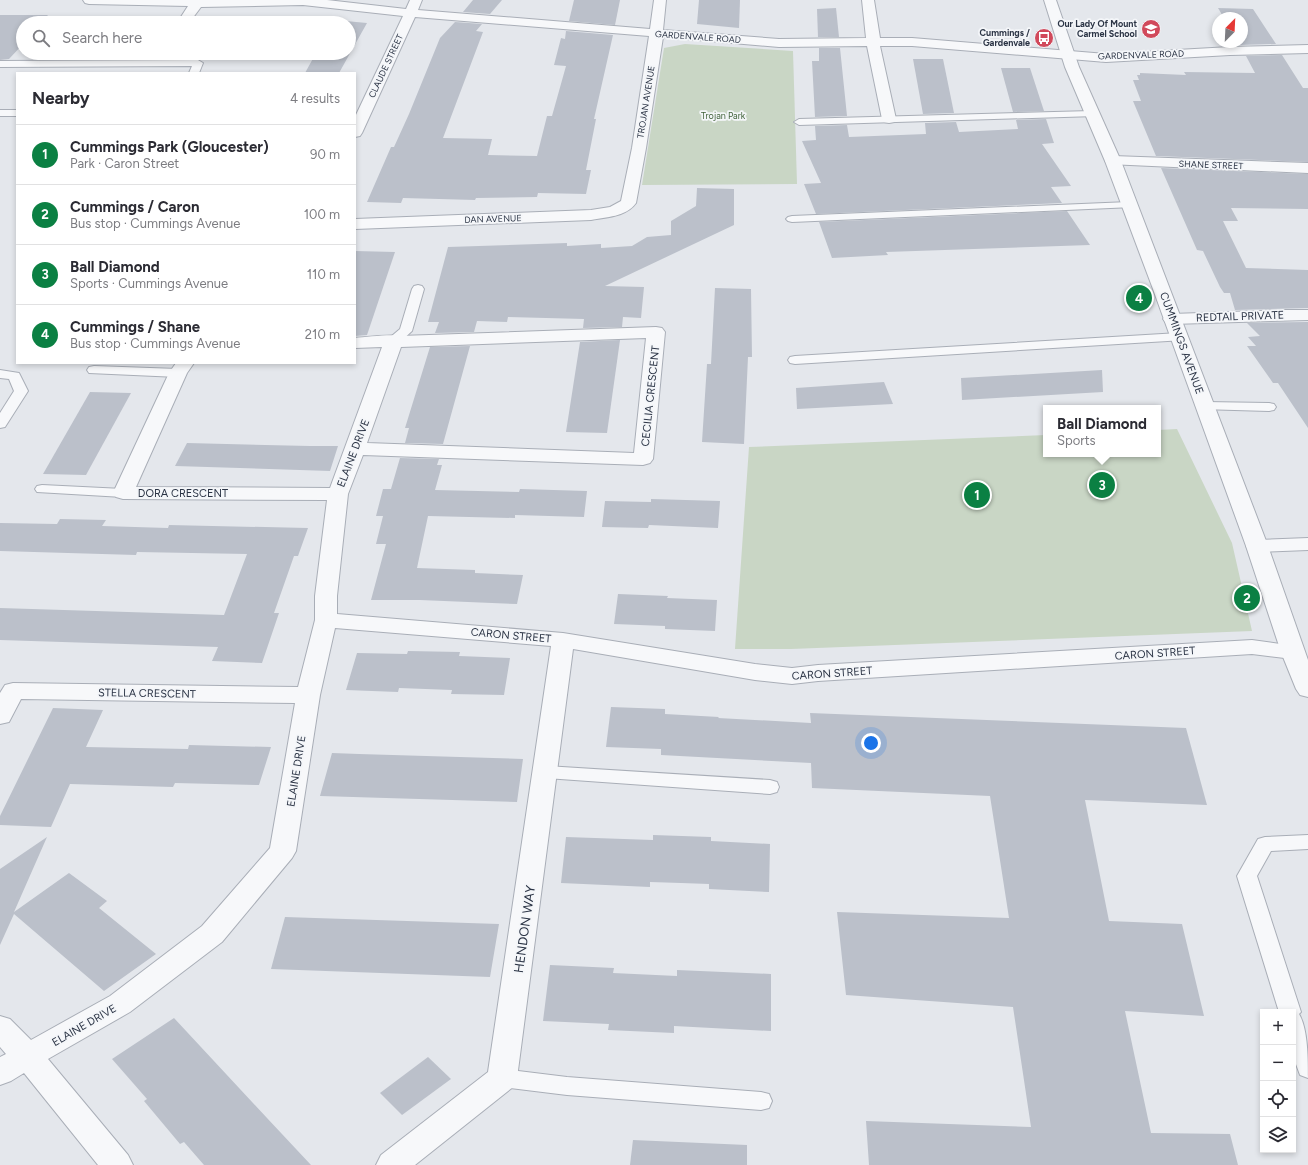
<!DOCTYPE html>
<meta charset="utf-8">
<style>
:root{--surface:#fff;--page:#f2f2f3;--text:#2b2b33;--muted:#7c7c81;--line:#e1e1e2;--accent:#0b8043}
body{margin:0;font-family:Figtree,sans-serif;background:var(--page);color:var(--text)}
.controls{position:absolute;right:12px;bottom:12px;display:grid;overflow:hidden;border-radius:0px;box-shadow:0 2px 6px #0003}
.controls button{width:36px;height:36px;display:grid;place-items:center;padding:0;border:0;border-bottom:1px solid var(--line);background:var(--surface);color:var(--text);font:20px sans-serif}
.compass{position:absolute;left:1212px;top:12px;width:36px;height:36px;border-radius:50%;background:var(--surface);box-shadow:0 2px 6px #0003;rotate:24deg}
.you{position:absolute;left:871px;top:743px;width:14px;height:14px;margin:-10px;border:3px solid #fff;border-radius:50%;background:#1a73e8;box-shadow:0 0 0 6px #1a73e833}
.badge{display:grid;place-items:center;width:26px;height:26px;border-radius:50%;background:var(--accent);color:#fff;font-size:13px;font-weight:700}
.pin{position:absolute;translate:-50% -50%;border:2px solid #fff;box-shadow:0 1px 4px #0006}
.popup{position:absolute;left:1043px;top:405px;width:118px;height:52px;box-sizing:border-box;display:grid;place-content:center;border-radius:0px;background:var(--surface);filter:drop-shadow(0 1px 3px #0005);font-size:13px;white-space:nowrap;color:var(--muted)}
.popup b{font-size:15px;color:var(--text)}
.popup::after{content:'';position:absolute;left:50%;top:100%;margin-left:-8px;border:8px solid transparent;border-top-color:var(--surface)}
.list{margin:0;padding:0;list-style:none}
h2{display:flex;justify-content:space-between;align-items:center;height:52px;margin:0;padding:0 16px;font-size:17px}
h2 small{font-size:13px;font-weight:400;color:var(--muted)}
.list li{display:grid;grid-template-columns:26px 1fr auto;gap:12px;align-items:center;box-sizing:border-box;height:60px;padding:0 16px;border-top:1px solid var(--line)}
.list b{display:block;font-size:15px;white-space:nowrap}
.list p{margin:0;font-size:13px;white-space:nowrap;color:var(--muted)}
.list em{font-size:13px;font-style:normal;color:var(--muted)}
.icon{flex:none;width:22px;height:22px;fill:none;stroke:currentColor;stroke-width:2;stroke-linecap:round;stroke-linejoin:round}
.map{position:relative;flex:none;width:1308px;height:1165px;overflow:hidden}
.search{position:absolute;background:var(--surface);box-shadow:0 2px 6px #0003;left:16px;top:16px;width:340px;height:44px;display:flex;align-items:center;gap:10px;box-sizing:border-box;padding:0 14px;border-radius:22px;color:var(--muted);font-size:15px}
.panel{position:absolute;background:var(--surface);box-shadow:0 2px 6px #0003;left:16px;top:72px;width:340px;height:292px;border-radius:0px}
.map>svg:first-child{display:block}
.green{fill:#c9d6c5}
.building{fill:#bbc0ca}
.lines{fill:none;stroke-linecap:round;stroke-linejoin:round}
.service-casing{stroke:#a9aeb7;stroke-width:2}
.minor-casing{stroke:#a9aeb7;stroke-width:2}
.tertiary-casing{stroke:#a9aeb7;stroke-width:2}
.service{fill:#f7f8fa;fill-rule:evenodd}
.minor{fill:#f7f8fa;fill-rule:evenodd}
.tertiary{fill:#f7f8fa;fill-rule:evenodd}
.labels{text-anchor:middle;stroke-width:3.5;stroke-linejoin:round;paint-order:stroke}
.far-poi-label{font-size:9px;font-weight:bold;fill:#2b3445;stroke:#f4f6f9;text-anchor:end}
.far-street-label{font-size:9px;fill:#2b3445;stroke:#f4f6f9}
.far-park-label{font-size:9px;fill:#3f6138;stroke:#f4f6f9}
.street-label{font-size:11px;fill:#2b3445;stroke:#f4f6f9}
.near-street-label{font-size:13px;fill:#2b3445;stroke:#f4f6f9}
</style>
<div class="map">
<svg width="1308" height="1165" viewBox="0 0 1308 1165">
<rect width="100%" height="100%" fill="#e4e7ec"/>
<g class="green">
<path d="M685 44 793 51 797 184 642 185 664 48Z"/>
<path d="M1177 429 1232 543 1252 631 791 649H735L749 447 1046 435V454H1158V430Z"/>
</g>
<g class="building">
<path d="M473 0H502L490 14 463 12Z"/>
<path d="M574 0H620L615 25 569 21Z"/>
<path d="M699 0H740L739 28 697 24Z"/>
<path d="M836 8 839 37H818L817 9Z"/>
<path d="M1218 8 1253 9 1276 44 1239 45 1237 42H1242V18H1224Z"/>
<path d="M0 15H48L41 23H23V44L9 59 0 60Z"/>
<path d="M335 20 367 23 339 73H305L316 53H349V23H333Z"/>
<path d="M455 22 482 24 476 31 483 32 443 138 492 139 488 155 537 156 547 116H552L566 66 554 65 561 38 565 39 566 31 613 35 594 119H596L586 170H591L586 194 538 193 537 197 476 198 475 200 403 198 401 203 367 202 391 147H394L409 114 440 38Z"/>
<path d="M819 48H840L847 116 815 117 812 61H819Z"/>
<path d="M1282 55 1303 88H1308V162L1156 156 1133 101H1141L1133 80H1139L1137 75H1140V73L1186 75 1184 72 1255 73 1246 56Z"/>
<path d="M913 59H943L954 113 923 114Z"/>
<path d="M1001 68H1030L1044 111 1013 112Z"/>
<path d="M1046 119 1054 143 1042 144 1071 186 1051 187 1062 203 816 214 804 184 821 183 802 141 816 140 815 126 847 125 849 137 926 134 925 123 956 122 959 132 1018 129 1016 120Z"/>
<path d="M1161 168 1308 174V209L1231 208 1238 221H1223L1246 268 1308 270V308L1235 310 1230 293H1224L1220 287 1203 251 1197 250Z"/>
<path d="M697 188 734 189V225L605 286 644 287 641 318 623 317 622 327 583 328 584 319 508 317 507 322 477 321 474 332 435 333 439 322H428L448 247 567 243V246L601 244V248L632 246 647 237 671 235V221L696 206Z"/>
<path d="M1067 211 1090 245 886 252 888 255 832 258 819 222Z"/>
<path d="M355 251 395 252 367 335 355 336Z"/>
<path d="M715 288 751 289 752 357H748L744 444 702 442 707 364H711Z"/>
<path d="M1308 322V428L1278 383H1273L1247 346H1256L1248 337 1260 336 1247 323Z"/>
<path d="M620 340 607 433 566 432 580 342Z"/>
<path d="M470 346 443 444 405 443 409 428H405L430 347Z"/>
<path d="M1102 370 1103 392 962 400 961 378Z"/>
<path d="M884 382 893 404 797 409 796 388Z"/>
<path d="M90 392 131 393 86 475 43 474Z"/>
<path d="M187 443 310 446H338L330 471 175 466Z"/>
<path d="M400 458 439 459 437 465H442L435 490 519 492 520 489 587 491 584 517 515 515V518L428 516 417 568 475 570V573L523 575 517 604 420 600H371L386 544H376L383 516H376L383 489H391Z"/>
<path d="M651 499 720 501 718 528 649 525 648 528 602 527 605 501 651 502Z"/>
<path d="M60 519 106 520 102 526 168 528 169 525 308 528 298 556H294L274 613H279L262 663 212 661 218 647 0 640V608L224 615 247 554 137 552 136 555 0 551V523L57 524Z"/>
<path d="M618 594 668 596 667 598 717 600 715 631 665 629V626L614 624Z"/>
<path d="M408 651 460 652 459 656 510 658 504 695 451 694 452 690 399 688 398 692 346 690 357 653 407 654Z"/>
<path d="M611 707 665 709V714L719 717 718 718 811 723 810 713 1186 728 1207 805 1085 800 1109 921 1182 924 1204 1016 1125 1011 1151 1133 1230 1134 1238 1165H869L866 1121 1031 1127 1013 1007 846 995 837 912 1009 918 990 796 812 788 811 763 661 755V749L606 747Z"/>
<path d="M53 708 103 710 86 747 188 749 189 745 271 747 259 785 175 783 173 787 70 784 51 827 0 825V816Z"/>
<path d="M332 753 359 754 523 759 517 802 320 796Z"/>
<path d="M653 835 711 837V841L770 844 769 892 709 889V884L681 883 650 882V887L561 883 566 837 653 840Z"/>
<path d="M47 837 14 912 69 873 107 901 99 908 156 954 104 991 14 914 0 945V869Z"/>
<path d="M285 917 315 918 499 924 490 977 271 969Z"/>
<path d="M550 965 614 968 613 973 677 976V970L771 974V1031L674 1026V1033L608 1030 609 1024 543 1021Z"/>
<path d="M174 1018 267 1118 311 1165H204L184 1142 180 1144 144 1101 147 1099 112 1059Z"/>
<path d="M428 1057 451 1079 402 1115 380 1093Z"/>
<path d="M633 1140 747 1145V1165H630Z"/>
</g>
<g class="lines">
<g class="service-casing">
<g id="service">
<path d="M198 60 203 63 199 73H189L192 66 0 67V61Z"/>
<rect x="0" y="110" width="17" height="6"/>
<path d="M1092 111 1096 112 1097 114 1096 116 799 125 794 122 799 119Z"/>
<path d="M1129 202 1133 203 1135 205 1133 207 792 222 788 221 786 219 788 217 792 216Z"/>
<path d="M418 285 422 286 424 289 412 331 399 343H389L387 340 400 329 412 289 414 286Z"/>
<path d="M1179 333 1184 334 1186 337 1184 340 795 364 790 363 788 360 790 357 795 356Z"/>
<path d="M94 366 178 369 183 370 185 373 183 376 178 377 89 373 87 370 89 367Z"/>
<path d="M0 370 19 373 28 391 5 427 0 428V413L14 391 9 379 0 378Z"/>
<path d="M1205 402 1269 403 1274 404 1276 407 1274 410 1269 411 1200 409 1198 406 1200 403Z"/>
<path d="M42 485 123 489 128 490 130 493 128 496 123 497 37 492 35 489 37 486Z"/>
<path d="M546 766 770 780 777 782 779 787 777 792 770 794 546 778 540 777 537 772 540 767Z"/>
<path d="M1308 835V849L1271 851 1257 876 1301 1012 1299 1014C1308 1029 1308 1059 1308 1078L1300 1075 1293 1056V1012H1279L1237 876 1258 839 1265 837Z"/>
<path d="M502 1069 567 1077 761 1092 769 1094 772 1101 769 1108 761 1110 567 1095 502 1087 494 1085 491 1078 494 1071Z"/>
</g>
</g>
<g class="minor-casing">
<g id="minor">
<path d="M83 0H327L406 9 410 0H422L418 10 650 29 654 0H666L663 30 779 39 866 38 862 0H874L880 38H912L1106 54 1230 47 1308 45V53L1230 55 1106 62 912 46H880L896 119 894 122 889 123 884 122 882 119 867 46 779 47 663 37 646 148 636 203C626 217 606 217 591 220L355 229V219L591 210 610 207 621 201 632 148 649 36 415 17 362 133 360 136 355 137V117L403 16 303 5 201 7 189 23H177L188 6 89 4 85 3Z"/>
<path d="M1113 156 1308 163V173L1108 164 1105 161 1108 158Z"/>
<path d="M1285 310H1308V320L1172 324 1166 323 1163 319 1166 315 1172 314Z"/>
<path d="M656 327 662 328 665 332 653 459 650 463 643 465 363 455 348 494 337 596V614L563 633 755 664 792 668 818 665 1252 640 1301 647 1305 652 1301 657 1293 659 1252 654 818 681 792 684 755 680 573 649 517 1078 513 1087 415 1165H376L381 1155 488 1072 551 646 335 628 320 695 296 851 292 858 222 942 130 1012 48 1059 128 1155 133 1165H98L24 1073 11 1081 0 1085V1057L6 1054 0 1047V1016L10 1019 31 1040 110 996 202 926 270 848 295 703 21 699 9 722 0 724V693L5 685 13 683 298 687 315 620V596L327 500 123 499 116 497 113 493 169 373 176 363H194L187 373 136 487 330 488 382 347 355 348V338C366 337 391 334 400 336ZM646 338 634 453 367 443 401 347Z"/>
<path d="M1308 538V550L1257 552 1249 551 1246 546 1249 541 1257 540Z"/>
</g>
</g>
<g class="tertiary-casing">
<path id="tertiary" d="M1044 0H1056L1079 67 1121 161 1268 546 1308 660V697L1300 695 1296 689 1281 652 1246 546 1153 289 1105 161 1065 67Z"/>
</g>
<use href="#service" class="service"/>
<use href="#minor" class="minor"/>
<use href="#tertiary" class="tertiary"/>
</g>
<defs>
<g id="school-disc" transform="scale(1)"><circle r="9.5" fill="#d1495b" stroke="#f4f6f9"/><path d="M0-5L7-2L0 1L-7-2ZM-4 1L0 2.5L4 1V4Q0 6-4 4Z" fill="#fff"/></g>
<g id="bus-disc" transform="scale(1)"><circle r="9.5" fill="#d1495b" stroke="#f4f6f9"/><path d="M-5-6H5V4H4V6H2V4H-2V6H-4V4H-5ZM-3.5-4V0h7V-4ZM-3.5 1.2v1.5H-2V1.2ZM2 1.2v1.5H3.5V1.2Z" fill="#fff"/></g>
</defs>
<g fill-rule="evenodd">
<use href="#school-disc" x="1151" y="29"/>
<use href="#bus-disc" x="1044" y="38"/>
</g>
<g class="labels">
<g class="far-poi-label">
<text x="1137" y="27">Our Lady Of Mount<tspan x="1137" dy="10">Carmel School</tspan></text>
<text x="1030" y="36">Cummings /<tspan x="1030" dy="10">Gardenvale</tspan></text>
</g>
<g class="far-street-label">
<text transform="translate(698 37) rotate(4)" y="3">GARDENVALE ROAD</text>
<text transform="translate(1141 55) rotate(-2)" y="3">GARDENVALE ROAD</text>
<text transform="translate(386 66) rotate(-65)" y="3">CLAUDE STREET</text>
<text transform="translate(646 102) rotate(-81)" y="3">TROJAN AVENUE</text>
<text transform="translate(1211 165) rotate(2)" y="3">SHANE STREET</text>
<text transform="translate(493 219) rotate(-2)" y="3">DAN AVENUE</text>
</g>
<g class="far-park-label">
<text x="723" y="119">Trojan Park</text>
</g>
<g class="street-label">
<text transform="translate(1240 316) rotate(-2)" y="4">REDTAIL PRIVATE</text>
<text transform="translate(1182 343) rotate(70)" y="4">CUMMINGS AVENUE</text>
<text transform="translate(650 396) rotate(-84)" y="4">CECILIA CRESCENT</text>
<text transform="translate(353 453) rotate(-69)" y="4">ELAINE DRIVE</text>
<text x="183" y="497">DORA CRESCENT</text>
<text transform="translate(511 635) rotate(5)" y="4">CARON STREET</text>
<text transform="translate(1155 653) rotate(-4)" y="4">CARON STREET</text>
<text transform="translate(832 673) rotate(-4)" y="4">CARON STREET</text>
<text transform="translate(147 693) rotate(1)" y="4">STELLA CRESCENT</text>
<text transform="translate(296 771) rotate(-81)" y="4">ELAINE DRIVE</text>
<text transform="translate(84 1025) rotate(-30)" y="4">ELAINE DRIVE</text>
</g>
<g class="near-street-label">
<text transform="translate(524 929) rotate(-82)" y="5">HENDON WAY</text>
</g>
</g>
</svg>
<div class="controls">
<button>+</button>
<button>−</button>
<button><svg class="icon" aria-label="locate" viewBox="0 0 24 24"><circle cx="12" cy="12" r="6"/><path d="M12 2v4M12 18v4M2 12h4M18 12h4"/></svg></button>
<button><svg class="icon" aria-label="layers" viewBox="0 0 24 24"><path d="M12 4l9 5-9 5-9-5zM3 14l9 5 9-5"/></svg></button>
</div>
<svg class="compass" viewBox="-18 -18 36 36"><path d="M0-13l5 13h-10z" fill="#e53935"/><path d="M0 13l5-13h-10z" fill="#7c7c81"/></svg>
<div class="you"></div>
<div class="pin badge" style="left:977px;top:495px">1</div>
<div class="pin badge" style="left:1247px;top:598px">2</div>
<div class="pin badge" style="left:1102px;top:485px">3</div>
<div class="popup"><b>Ball Diamond</b>Sports</div>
<div class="pin badge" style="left:1139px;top:298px">4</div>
<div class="search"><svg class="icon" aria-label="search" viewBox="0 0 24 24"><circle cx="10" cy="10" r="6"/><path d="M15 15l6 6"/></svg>Search here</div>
<section class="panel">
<h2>Nearby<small>4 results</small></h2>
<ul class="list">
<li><span class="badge">1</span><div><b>Cummings Park (Gloucester)</b><p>Park · Caron Street</p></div><em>90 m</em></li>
<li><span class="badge">2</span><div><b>Cummings / Caron</b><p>Bus stop · Cummings Avenue</p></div><em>100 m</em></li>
<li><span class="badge">3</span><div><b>Ball Diamond</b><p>Sports · Cummings Avenue</p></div><em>110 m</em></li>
<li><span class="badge">4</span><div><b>Cummings / Shane</b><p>Bus stop · Cummings Avenue</p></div><em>210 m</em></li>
</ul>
</section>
</div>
